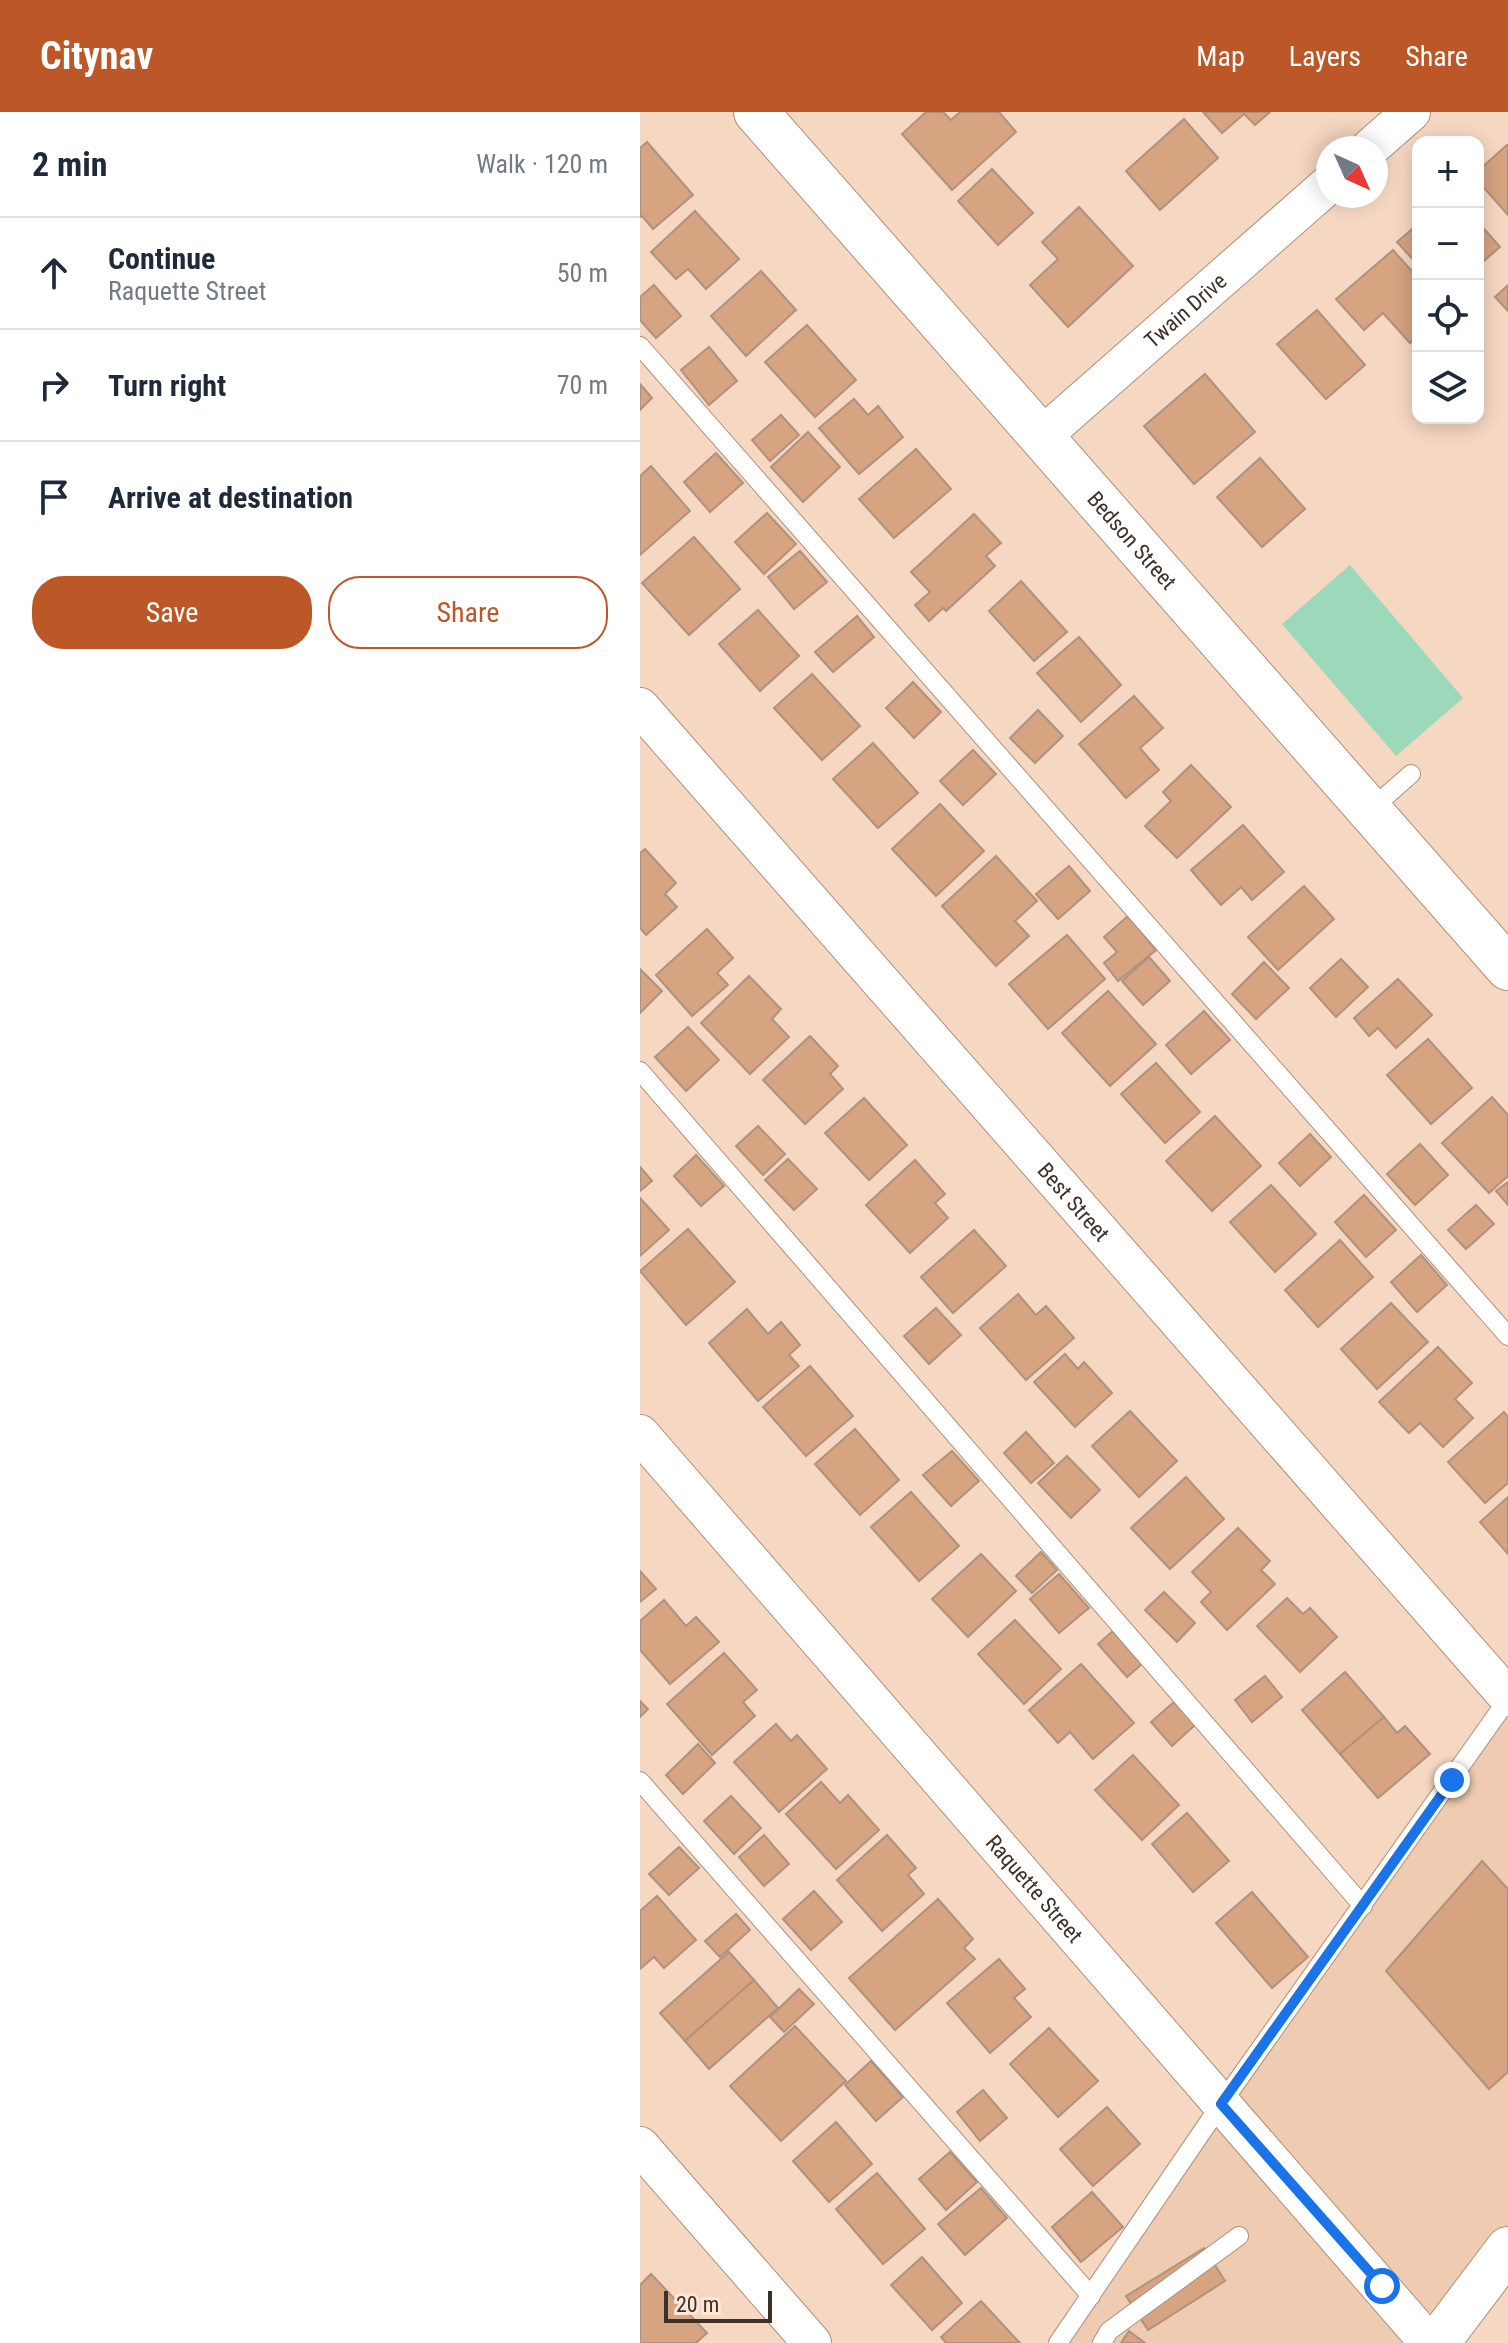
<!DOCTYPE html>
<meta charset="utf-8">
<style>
:root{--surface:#fff;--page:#f6f6f7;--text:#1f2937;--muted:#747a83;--line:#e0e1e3;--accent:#bc5727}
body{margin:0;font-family:"Roboto Condensed",sans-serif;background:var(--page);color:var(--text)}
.controls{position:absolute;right:24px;top:24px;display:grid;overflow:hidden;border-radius:16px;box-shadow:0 4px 20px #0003}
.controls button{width:72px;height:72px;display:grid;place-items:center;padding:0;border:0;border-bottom:2px solid var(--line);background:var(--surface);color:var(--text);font:40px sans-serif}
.compass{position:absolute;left:676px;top:24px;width:72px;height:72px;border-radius:50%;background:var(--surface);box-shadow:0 4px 20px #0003;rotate:135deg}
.scale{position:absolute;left:24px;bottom:20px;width:108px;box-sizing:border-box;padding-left:8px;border:4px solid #3d3129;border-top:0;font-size:22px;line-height:28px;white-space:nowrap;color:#3d3129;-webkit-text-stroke:6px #ffe6d5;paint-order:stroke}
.stop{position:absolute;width:24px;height:24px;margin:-18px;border:6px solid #1a73e8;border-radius:50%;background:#fff}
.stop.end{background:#1a73e8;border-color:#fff;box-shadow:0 2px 8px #0008}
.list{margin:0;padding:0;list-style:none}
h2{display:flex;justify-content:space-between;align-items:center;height:104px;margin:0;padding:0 32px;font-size:34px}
h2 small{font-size:26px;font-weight:400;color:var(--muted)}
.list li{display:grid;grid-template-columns:52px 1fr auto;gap:24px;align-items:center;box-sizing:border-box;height:112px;padding:0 32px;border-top:2px solid var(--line)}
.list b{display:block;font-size:30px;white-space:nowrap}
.list p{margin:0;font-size:26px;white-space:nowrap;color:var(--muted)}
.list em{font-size:26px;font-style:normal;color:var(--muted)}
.actions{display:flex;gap:16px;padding:24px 32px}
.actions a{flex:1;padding:18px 0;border:2px solid var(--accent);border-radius:32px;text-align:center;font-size:28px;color:var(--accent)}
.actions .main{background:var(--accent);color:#fff}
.icon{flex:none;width:44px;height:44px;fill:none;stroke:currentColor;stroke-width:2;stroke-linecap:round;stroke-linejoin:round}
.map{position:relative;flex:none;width:868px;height:2231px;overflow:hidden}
header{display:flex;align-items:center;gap:48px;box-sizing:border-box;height:112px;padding:0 40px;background:var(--accent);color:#fff}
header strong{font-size:38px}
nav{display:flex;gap:44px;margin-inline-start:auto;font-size:28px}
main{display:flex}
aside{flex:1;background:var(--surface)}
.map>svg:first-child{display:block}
.built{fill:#efcbb1}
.green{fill:#9cd9bb}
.building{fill:#d6a480;stroke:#af927e;stroke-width:2}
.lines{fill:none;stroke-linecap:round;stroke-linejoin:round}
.lane-casing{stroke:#ad907c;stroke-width:20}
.street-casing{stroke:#ad907c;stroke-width:40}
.secondary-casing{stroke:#ad907c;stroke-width:46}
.highway-casing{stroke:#ad907c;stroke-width:46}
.lane{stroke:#fff;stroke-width:18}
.street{stroke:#fff;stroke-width:38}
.secondary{stroke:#fff;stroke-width:44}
.highway{stroke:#fff;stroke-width:44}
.route{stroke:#1a73e8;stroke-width:10}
.labels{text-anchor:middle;stroke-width:7;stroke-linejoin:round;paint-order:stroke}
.street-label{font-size:22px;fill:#3d3129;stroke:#ffe6d5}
</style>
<header>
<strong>Citynav</strong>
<nav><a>Map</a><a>Layers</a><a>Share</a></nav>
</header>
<main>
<aside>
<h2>2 min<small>Walk · 120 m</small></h2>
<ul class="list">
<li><svg class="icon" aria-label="ahead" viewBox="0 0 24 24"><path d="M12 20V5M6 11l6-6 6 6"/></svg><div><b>Continue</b><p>Raquette Street</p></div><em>50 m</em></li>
<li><svg class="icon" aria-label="right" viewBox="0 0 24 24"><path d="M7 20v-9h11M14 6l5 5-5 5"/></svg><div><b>Turn right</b></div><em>70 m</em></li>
<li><svg class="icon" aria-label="arrive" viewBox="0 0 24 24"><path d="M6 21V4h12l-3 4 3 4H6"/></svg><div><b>Arrive at destination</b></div></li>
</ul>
<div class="actions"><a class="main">Save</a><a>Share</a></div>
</aside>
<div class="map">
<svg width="868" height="2231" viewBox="0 0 868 2231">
<rect width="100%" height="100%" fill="#f6d7c2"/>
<path class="built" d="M868 1587V2137L797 2231H418Z"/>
<path class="green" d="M710 453 823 586 756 644 642 512Z"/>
<g class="building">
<path d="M286 0H303L311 8 320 0H359L376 20 312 78 262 22Z"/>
<path d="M563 0H630L615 13 604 2 582 21Z"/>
<path d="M544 7 578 46 520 98 486 59Z"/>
<path d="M7 30 53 83 13 117 2 104 0 105V36Z"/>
<path d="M867 33 868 34V103L838 69V59Z"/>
<path d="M352 57 393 101 358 133 318 89Z"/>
<path d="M439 95 493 154 428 215 390 173 418 147 402 130Z"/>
<path d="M55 99 99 147 66 177 48 157 36 167 11 140Z"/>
<path d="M838 110 860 135 838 154Z"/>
<path d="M778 112V153L757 130Z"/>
<path d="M753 138 778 166V224L770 231 743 201 724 218 696 187Z"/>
<path d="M121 159 156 198 106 244 71 204Z"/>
<path d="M14 173 41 204 16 226 0 208V185Z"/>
<path d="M868 173V199L855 185Z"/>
<path d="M677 198 725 253 686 287 637 232Z"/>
<path d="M167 213 216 268 175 305 125 250Z"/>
<path d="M69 235 97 269 69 293 41 258Z"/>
<path d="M565 262 615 320 554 372 504 314Z"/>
<path d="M0 272 12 286 0 298Z"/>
<path d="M214 287 228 303 238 294 263 325 219 362 179 316Z"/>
<path d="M141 303 159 323 130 349 112 328Z"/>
<path d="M168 320 200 355 163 390 131 355Z"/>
<path d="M276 337 311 377 254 426 219 387Z"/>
<path d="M76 341 103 371 70 400 44 370Z"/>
<path d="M620 346 665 397 622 435 577 385Z"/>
<path d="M11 354 50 399 0 443V364Z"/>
<path d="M127 401 156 432 124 462 95 430Z"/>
<path d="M334 402 361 431 346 444 355 454 306 499 303 496 289 509 275 493 290 480 271 460Z"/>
<path d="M54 425 100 477 49 523 2 471Z"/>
<path d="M160 439 187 470 154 497 128 465Z"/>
<path d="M381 469 427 520 394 549 349 499Z"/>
<path d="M118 498 159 544 120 579 79 532Z"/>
<path d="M217 504 234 525 193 560 175 540Z"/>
<path d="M439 525 481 573 441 610 397 561Z"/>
<path d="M172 562 220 614 182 648 134 596Z"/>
<path d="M273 570 301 600 274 626 246 596Z"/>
<path d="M494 584 523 616 500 636 519 658 486 686 439 632Z"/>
<path d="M398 598 423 624 395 651 370 626Z"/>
<path d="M233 631 278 681 238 716 193 667Z"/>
<path d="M333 638 356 662 323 693 300 669Z"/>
<path d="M551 653 591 695 537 746 505 714 531 689 523 680Z"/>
<path d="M300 692 344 739 296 784 252 737Z"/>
<path d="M603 713 644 760 612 788 601 775 581 793 551 758Z"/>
<path d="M5 737 36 771 25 782 37 795 6 823 0 816V741Z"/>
<path d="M356 744 397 789 375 809 389 824 356 854 302 794Z"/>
<path d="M429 754 450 779 418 807 396 782Z"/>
<path d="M664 774 694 807 638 858 608 825Z"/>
<path d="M488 804 516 838 478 869 464 851 477 840 464 825Z"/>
<path d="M67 817 93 846 77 861 88 873 52 904 16 863Z"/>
<path d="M427 823 465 867 408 917 369 872Z"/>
<path d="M509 845 530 869 503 893 482 869Z"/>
<path d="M701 847 728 875 696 905 670 876Z"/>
<path d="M624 850 649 876 616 907 592 882Z"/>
<path d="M0 857 22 879 0 901Z"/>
<path d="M109 864 141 897 132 907 149 925 110 962 61 911Z"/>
<path d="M758 867 792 903 756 936 738 916 729 924 714 906Z"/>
<path d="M468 879 516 932 470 974 422 921Z"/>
<path d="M564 899 590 928 551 962 526 933Z"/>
<path d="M48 915 79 948 46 979 15 945Z"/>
<path d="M170 924 198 954 190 962 203 977 165 1012 123 968Z"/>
<path d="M788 927 832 976 791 1012 747 963Z"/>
<path d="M516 951 560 1000 525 1031 481 982Z"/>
<path d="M852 985 868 1003V1064L849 1081 802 1031Z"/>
<path d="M224 986 267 1033 229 1068 185 1021Z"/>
<path d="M575 1004 621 1054 572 1099 526 1049Z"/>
<path d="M118 1014 145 1042 123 1063 96 1034Z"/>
<path d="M670 1022 691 1045 660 1074 639 1051Z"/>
<path d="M780 1032 808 1063 775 1093 747 1062Z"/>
<path d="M56 1043 84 1074 61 1094 34 1064Z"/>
<path d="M148 1047 177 1077 154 1098 125 1068Z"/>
<path d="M275 1048 305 1082 295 1091 308 1106 270 1141 226 1093Z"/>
<path d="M0 1055 12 1069 0 1079Z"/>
<path d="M868 1070V1093L856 1079Z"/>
<path d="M631 1073 676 1122 635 1160 590 1110Z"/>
<path d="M724 1083 756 1118 726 1145 695 1110Z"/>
<path d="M0 1086 29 1118 0 1144Z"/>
<path d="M836 1093 854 1112 826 1137 808 1118Z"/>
<path d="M48 1117 95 1170 46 1213 0 1159Z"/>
<path d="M334 1118 366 1154 313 1201 281 1165Z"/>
<path d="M700 1128 733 1165 678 1215 645 1178Z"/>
<path d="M781 1143 807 1173 777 1200 751 1170Z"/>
<path d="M378 1182 396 1203 406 1194 434 1226 386 1268 340 1216Z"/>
<path d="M751 1191 788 1230 737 1277 701 1237Z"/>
<path d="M296 1196 321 1223 289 1252 264 1224Z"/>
<path d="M107 1197 128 1222 141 1210 160 1233 149 1243 159 1254 118 1289 69 1231Z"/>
<path d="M798 1235 832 1271 815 1287 833 1306 803 1335 780 1311 769 1321 739 1290Z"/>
<path d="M425 1242 438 1257 444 1250 472 1281 435 1315 394 1270Z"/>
<path d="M170 1254 213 1304 166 1344 123 1295Z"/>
<path d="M490 1299 537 1349 499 1385 452 1334Z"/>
<path d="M864 1300 868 1305V1371L845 1391 808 1350Z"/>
<path d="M215 1317 259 1368 220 1403 175 1352Z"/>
<path d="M386 1320 414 1351 391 1371 364 1341Z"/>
<path d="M312 1339 339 1369 311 1394 283 1363Z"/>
<path d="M427 1344 460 1378 431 1406 398 1371Z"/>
<path d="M546 1365 584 1407 530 1457 491 1416Z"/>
<path d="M271 1380 319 1434 279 1469 231 1415Z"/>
<path d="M868 1385V1442L840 1410Z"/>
<path d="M598 1416 630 1449 621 1458 635 1472 587 1518 561 1490 571 1480 552 1460Z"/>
<path d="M401 1440 417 1458 392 1481 376 1464Z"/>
<path d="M341 1442 376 1479 328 1525 292 1487Z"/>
<path d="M0 1459 16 1477 0 1490Z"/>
<path d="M419 1462 449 1496 419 1521 390 1487Z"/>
<path d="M524 1480 555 1511 537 1530 505 1498Z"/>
<path d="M647 1486 663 1502 670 1496 697 1525 660 1560 617 1514Z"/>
<path d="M24 1488 46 1514 56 1505 79 1530 30 1572 0 1538V1509Z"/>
<path d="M375 1508 421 1557 384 1592 338 1542Z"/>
<path d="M473 1519 502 1552 487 1565 458 1532Z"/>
<path d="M84 1541 117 1578 103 1590 115 1604 72 1643 27 1592Z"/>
<path d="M441 1552 494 1611 453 1647 430 1620 418 1631 389 1598Z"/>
<path d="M705 1560 744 1605 700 1642 662 1598Z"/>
<path d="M625 1564 642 1585 612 1610 595 1588Z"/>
<path d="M0 1589 8 1597 0 1605Z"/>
<path d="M534 1590 555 1613 532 1634 511 1610Z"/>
<path d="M744 1605 757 1621 765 1614 790 1642 738 1686 700 1642Z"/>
<path d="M136 1612 151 1629 157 1623 187 1657 139 1700 94 1650Z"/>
<path d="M58 1632 75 1651 43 1682 26 1663Z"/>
<path d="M493 1643 539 1693 502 1728 455 1678Z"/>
<path d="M181 1670 200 1691 208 1683 239 1718 196 1757 146 1702Z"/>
<path d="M91 1684 121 1716 94 1742 64 1709Z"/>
<path d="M547 1701 589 1749 553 1780 512 1732Z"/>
<path d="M124 1723 149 1752 124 1774 99 1745Z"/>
<path d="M247 1723 276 1756 268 1763 284 1782 242 1819 197 1768Z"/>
<path d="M39 1735 59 1756 29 1783 9 1762Z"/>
<path d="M842 1749 868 1777V1960L849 1977 746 1859Z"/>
<path d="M174 1779 202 1810 171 1838 143 1807Z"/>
<path d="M612 1780 668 1845 632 1876 576 1811Z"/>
<path d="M17 1784 56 1828 24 1856 14 1845 0 1857V1799Z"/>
<path d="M298 1787 333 1827 324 1836 335 1847 255 1918 209 1866Z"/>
<path d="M96 1802 110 1818 80 1845 65 1829Z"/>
<path d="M89 1840 114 1868 45 1929 20 1901Z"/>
<path d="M359 1847 385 1877 374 1886 391 1905 350 1941 307 1891Z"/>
<path d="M114 1868 138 1896 69 1957 45 1929Z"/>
<path d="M159 1877 174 1892 144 1920 130 1905Z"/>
<path d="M155 1914 206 1969 141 2029 90 1974Z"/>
<path d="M409 1916 458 1969 418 2005 370 1952Z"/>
<path d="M231 1949 263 1985 236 2009 205 1973Z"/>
<path d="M343 1978 367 2006 340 2029 317 2000Z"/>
<path d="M467 1995 500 2032 453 2074 420 2037Z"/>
<path d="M196 2010 232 2052 189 2090 153 2049Z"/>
<path d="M310 2040 337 2070 306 2098 279 2067Z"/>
<path d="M237 2061 285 2117 243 2152 196 2097Z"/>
<path d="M341 2076 367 2106 325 2143 298 2112Z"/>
<path d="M452 2080 483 2115 441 2150 412 2115Z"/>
<path d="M564 2136 585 2169 508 2218 486 2184Z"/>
<path d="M282 2145 322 2191 292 2218 251 2173Z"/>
<path d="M11 2162 67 2221 56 2231H0V2173Z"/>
<path d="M341 2189 380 2231H306L301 2225Z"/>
<path d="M489 2219 505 2231H481Z"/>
</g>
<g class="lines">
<g class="lane-casing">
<g id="lane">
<path d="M0 234 868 1224"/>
<path d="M730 698 771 662"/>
<path d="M0 959 723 1794"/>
<path d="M0 1669 451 2184"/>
<path d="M418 2231 581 1992 868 1587"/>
<path d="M462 2231 469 2219 599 2124"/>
</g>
</g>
<g class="street-casing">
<g id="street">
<path d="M730 36 771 0"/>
<path id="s1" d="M401 325 688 73"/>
<path id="s2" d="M0 595 868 1585"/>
<path id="s3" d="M0 1322 789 2231"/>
<path d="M0 2034 172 2231"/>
</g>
</g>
<g class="secondary-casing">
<g id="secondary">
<path id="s4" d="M116 0 868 856"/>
</g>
</g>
<g class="highway-casing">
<path id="highway" d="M797 2231 868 2137"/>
</g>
<use href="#lane" class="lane"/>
<use href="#street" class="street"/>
<use href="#secondary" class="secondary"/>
<use href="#highway" class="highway"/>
</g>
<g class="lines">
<path class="route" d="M742 2174 581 1992 812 1668"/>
</g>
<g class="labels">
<g class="street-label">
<text dy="8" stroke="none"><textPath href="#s1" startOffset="192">Twain Drive</textPath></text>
<text dy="8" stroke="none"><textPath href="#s4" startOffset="570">Bedson Street</textPath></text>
<text dy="8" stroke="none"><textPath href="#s2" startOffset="658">Best Street</textPath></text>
<text dy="8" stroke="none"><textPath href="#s3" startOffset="602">Raquette Street</textPath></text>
</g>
</g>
</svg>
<div class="controls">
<button>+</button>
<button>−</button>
<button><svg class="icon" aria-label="locate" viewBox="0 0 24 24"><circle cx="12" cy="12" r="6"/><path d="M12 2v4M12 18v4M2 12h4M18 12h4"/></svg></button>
<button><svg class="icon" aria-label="layers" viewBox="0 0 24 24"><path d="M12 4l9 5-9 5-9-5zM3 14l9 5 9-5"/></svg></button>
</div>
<svg class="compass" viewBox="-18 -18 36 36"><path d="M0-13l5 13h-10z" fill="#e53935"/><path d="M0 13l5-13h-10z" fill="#747a83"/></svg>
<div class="scale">20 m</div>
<div class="stop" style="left:742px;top:2174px"></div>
<div class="stop end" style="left:812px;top:1668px"></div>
</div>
</main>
